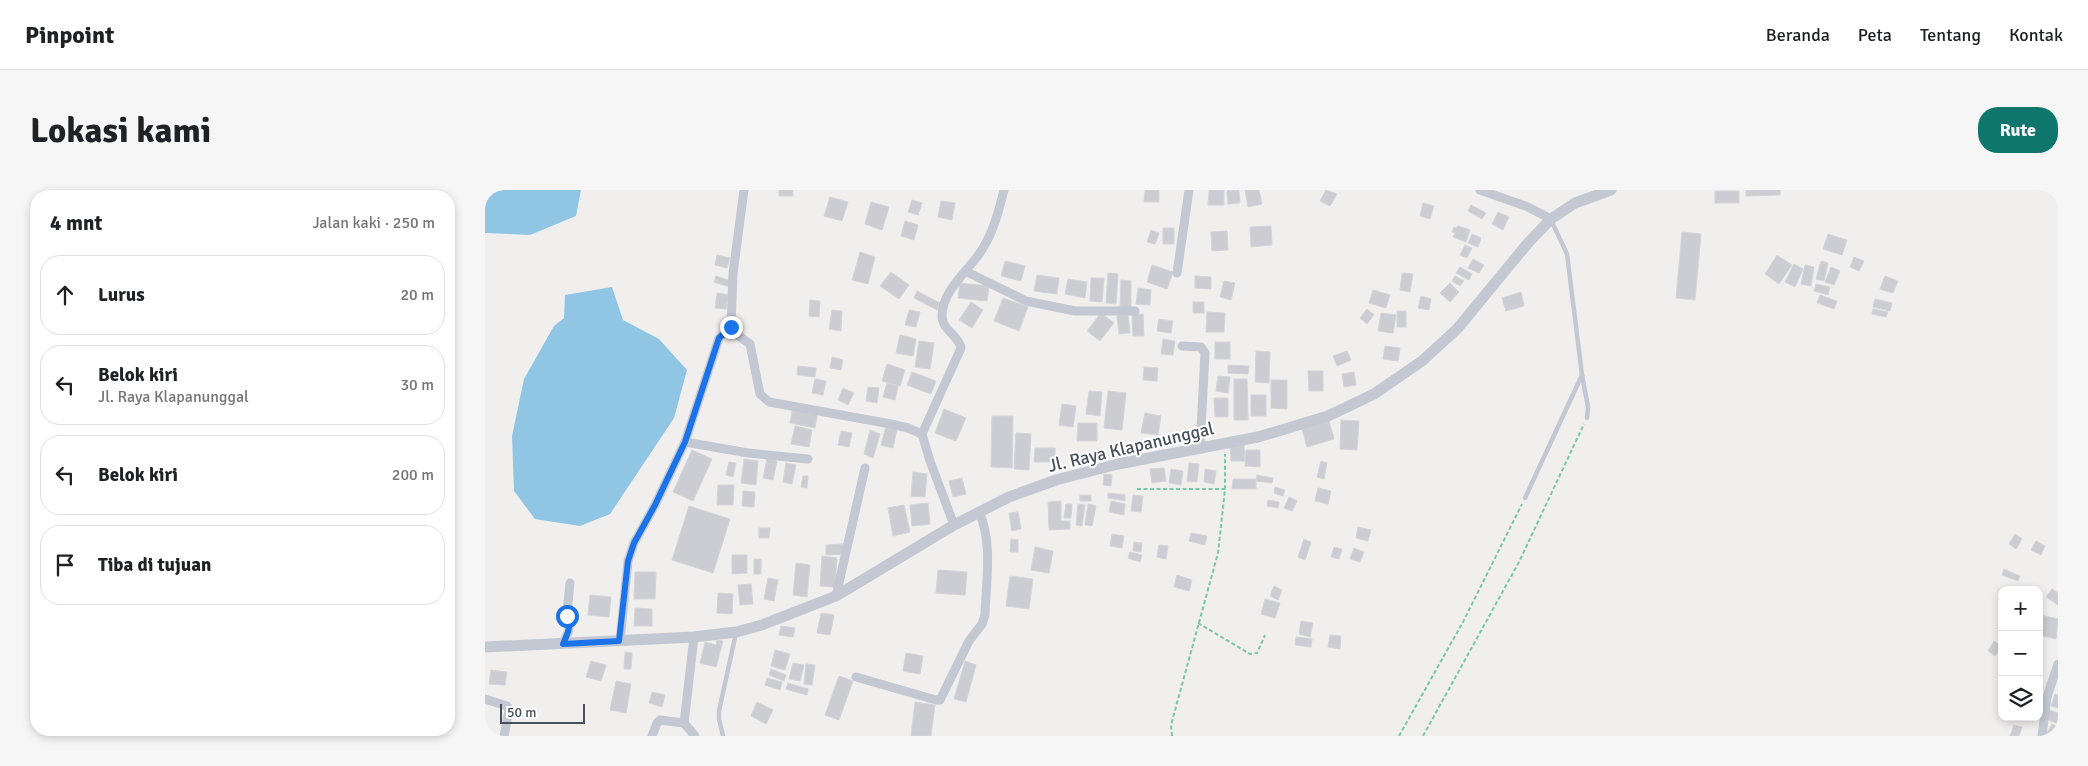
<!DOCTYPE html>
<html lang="id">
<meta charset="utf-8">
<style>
:root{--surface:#fff;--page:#f6f6f6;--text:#202124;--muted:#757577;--line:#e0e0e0;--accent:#0f766e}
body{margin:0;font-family:Signika,sans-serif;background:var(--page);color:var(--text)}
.controls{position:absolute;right:15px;bottom:15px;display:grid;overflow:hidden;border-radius:10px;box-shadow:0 2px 8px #0003}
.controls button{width:45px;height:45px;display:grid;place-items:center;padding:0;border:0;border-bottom:1px solid var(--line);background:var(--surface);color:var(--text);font:25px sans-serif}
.scale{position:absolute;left:15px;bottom:12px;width:85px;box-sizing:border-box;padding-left:5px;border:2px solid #484f5a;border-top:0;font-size:14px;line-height:18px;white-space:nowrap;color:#484f5a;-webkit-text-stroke:4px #fff;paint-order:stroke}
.stop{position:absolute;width:15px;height:15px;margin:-11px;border:4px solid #1a73e8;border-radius:50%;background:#fff}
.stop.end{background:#1a73e8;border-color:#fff;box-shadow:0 1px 5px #0008}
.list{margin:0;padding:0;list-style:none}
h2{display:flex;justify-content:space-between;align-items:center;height:65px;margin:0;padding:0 20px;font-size:21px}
h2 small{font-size:16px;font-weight:400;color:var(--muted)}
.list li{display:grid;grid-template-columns:32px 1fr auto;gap:15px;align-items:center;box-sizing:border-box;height:80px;margin:0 10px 10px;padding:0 10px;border:1px solid var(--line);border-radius:20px}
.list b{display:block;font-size:19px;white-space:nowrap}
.list p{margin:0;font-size:16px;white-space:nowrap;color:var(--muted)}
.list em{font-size:16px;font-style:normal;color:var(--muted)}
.icon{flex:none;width:28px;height:28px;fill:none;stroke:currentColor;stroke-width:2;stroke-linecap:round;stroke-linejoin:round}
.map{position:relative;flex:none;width:1573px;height:546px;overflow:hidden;border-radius:20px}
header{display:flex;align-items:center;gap:30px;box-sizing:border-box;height:70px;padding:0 25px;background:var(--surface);border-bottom:1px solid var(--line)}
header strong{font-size:24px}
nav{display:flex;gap:28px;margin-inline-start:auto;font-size:18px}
.intro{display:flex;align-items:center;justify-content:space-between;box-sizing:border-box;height:120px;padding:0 30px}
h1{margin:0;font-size:35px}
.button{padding:12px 22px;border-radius:20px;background:var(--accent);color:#fff;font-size:18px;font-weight:700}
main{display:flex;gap:30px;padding:0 30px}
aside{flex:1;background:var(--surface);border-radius:20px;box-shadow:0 2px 8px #0003}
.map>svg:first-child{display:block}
.water{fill:#91c5e4}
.building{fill:#cccdd2;stroke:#d3d4d9}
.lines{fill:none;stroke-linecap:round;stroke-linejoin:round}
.path{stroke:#7bc5ad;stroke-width:2;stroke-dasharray:4 2.5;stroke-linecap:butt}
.service{stroke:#c3c8d2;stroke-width:4.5}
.minor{stroke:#c3c8d2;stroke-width:9}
.tertiary{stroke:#c3c8d2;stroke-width:11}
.route{stroke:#1a73e8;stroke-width:6}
.labels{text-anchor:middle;stroke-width:4;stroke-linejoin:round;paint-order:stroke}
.street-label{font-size:18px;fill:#484f5a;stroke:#fff}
</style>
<header>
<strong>Pinpoint</strong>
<nav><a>Beranda</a><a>Peta</a><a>Tentang</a><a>Kontak</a></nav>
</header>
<div class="intro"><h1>Lokasi kami</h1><a class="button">Rute</a></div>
<main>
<aside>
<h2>4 mnt<small>Jalan kaki · 250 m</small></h2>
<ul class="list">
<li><svg class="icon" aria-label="ahead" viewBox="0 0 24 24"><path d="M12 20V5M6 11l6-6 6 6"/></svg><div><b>Lurus</b></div><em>20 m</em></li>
<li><svg class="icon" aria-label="left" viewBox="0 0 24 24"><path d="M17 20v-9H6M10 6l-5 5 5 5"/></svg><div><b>Belok kiri</b><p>Jl. Raya Klapanunggal</p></div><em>30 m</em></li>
<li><svg class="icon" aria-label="left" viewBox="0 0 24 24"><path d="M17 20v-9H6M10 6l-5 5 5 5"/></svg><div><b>Belok kiri</b></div><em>200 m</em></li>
<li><svg class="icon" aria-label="arrive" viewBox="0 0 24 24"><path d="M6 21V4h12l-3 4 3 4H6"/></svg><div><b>Tiba di tujuan</b></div></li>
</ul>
</aside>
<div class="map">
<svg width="1573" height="546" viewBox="0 0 1573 546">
<rect width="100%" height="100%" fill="#f1efee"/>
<g class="water">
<path d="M0 0H96L91 26 45 45 0 43Z"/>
<path d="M127 97 138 130 174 149 202 180 189 228 125 324 95 336 50 329 29 301 27 246 39 189 69 136 79 128 80 105Z"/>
</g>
<g class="building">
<rect x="294" y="0" width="14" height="6"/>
<path d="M660 0H674V12H659Z"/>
<path d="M724 0H739V15H723Z"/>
<path d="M754 0 755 13 743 14 742 1Z"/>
<path d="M760 0H774L777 14 763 17Z"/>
<path d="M841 0 852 4 845 16 835 11Z"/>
<path d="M1261 0H1295V5L1261 6Z"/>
<rect x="1230" y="1" width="24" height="12"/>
<path d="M345 7 363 12 357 31 339 26Z"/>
<path d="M427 10 437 13 433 25 423 22Z"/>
<path d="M456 11 470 13 467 30 453 27Z"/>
<path d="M386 12 404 17 397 40 380 34Z"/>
<path d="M938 13 949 16 945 29 935 26Z"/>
<path d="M986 15 1001 23 997 29 983 21Z"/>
<path d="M1013 22 1024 27 1018 40 1007 34Z"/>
<path d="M420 31 433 35 429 50 416 46Z"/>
<path d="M786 36 787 55 766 57 765 37Z"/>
<path d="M973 36 985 40 981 52 968 47 970 43 967 42 969 37 972 38Z"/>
<rect x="678" y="38" width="11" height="16"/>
<path d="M666 40 674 43 670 54 662 52Z"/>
<path d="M742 41 743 60 727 61 726 42Z"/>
<path d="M1197 42 1216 44 1210 110 1191 108Z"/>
<path d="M987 44 996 48 993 57 983 53Z"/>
<path d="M1343 44 1362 50 1357 65 1338 59Z"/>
<path d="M980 55 987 58 982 68 975 65Z"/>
<path d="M375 62 390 67 383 94 367 90Z"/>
<path d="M232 65 245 68 242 78 230 75Z"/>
<path d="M1292 65 1307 75 1294 94 1280 84Z"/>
<path d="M1369 67 1379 71 1374 81 1365 77Z"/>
<path d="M988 69 999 75 994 83 983 78Z"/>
<path d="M520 71 540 76 536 91 516 86Z"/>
<path d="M1336 71 1343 73 1339 91 1331 89Z"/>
<path d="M1309 74 1318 79 1310 97 1300 92Z"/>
<path d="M667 75 688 82 682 99 662 92Z"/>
<path d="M1320 75 1329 77 1326 96 1316 94Z"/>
<path d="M975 77 987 84 984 90 971 83Z"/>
<path d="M1346 77 1355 81 1349 95 1340 92Z"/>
<path d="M406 82 424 95 414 109 395 96Z"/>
<path d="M623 83 633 84 631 114 621 113Z"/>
<path d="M917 83 928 84 925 102 915 100Z"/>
<path d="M552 85 574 88 572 104 549 101Z"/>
<path d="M231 86 246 91 245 97 229 92Z"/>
<path d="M710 86 726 87V99L710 98Z"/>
<path d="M970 86 979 91 975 96 967 91Z"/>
<path d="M1400 86 1413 91 1408 103 1395 99Z"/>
<path d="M606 88H619L617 112 605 111Z"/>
<path d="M583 89 602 92 600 108 580 104Z"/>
<path d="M636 90 646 91V118H635Z"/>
<path d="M739 91 750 93 746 110 735 107Z"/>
<path d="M475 93 504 96 502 111 473 108Z"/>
<path d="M965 93 974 102 965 112 955 103Z"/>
<path d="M1331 94 1345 97 1343 105 1329 101Z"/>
<path d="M653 98 666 100 665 115 651 114Z"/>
<path d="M888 100 905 105 901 118 884 113Z"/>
<path d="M432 101 455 113 452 120 429 108Z"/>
<path d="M1036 102 1039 116 1021 121 1017 108Z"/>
<path d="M232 103 243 105 241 119 230 118Z"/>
<path d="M1335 105 1352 111 1349 119 1332 113Z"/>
<path d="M936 106 946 109 944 120 933 118Z"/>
<path d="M518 108 543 117 534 141 509 131Z"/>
<path d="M1390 109 1407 113 1405 121 1388 117Z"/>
<path d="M325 110 335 111 334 127 324 126Z"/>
<path d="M486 112 498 120 487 138 474 130Z"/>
<rect x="708" y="112" width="11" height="11"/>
<path d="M882 119 889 125 882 134 875 128Z"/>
<path d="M1388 119 1403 122 1401 127 1387 124Z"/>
<path d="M347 120 357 121 356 141 344 139Z"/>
<path d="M424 120 435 122 431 137 420 135Z"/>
<rect x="912" y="121" width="9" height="16"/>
<path d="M722 122 740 123 739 142H721Z"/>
<path d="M616 123 629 133 615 151 602 141Z"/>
<path d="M896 123 911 125 908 143 893 141Z"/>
<path d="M658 124 659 146H648L647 125Z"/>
<path d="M643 125 645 143 634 144 632 126Z"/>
<path d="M674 129 688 131 686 143 672 141Z"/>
<path d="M415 145 431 149 428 166 411 163Z"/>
<path d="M678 149 690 151 688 165 676 164Z"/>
<path d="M434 151 449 153 445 179 430 177Z"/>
<rect x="730" y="152" width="15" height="17"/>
<path d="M900 156 915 158 913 171 898 169Z"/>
<path d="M771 161 785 162 784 193 770 192Z"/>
<path d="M862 161 866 170 852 176 848 166Z"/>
<path d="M347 167 358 170 356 180 345 178Z"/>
<path d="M402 174 420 180 415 196 397 191Z"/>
<path d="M743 175 764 176 763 184 743 183Z"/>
<path d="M313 176 331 178 330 187 312 185Z"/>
<path d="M659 177 673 178 672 191 658 190Z"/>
<path d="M823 181H838V201H824Z"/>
<path d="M427 182 451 191 446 204 422 195Z"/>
<path d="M869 182 871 195 859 197 857 184Z"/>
<path d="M733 186 745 187 743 203 731 201Z"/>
<path d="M330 189 341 191 338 205 327 203Z"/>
<path d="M749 189H762L763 230H749Z"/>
<path d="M786 190H802V219L786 218Z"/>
<path d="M402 193 413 196 410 210 398 207Z"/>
<path d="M383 197 394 198 392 213 381 211Z"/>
<path d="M358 198 369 203 363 215 353 210Z"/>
<path d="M604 201 617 202 615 226 601 224Z"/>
<path d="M623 201 641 203 637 240 619 238Z"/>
<rect x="766" y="205" width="15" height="21"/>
<path d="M729 208H743V227H730Z"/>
<path d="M577 214 591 216 588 237 574 235Z"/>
<path d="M308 217 333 222 330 238 305 233Z"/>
<path d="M459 219 481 228 471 251 450 243Z"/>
<path d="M660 223 676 226 673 245 656 243Z"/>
<path d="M507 226H528L527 278 506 277Z"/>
<path d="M856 230 874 231 872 260 855 259Z"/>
<path d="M844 231 849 249 822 257 817 239Z"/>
<path d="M593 233H612V251H592Z"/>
<path d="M310 236 327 240 324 257 306 254Z"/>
<path d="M401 236 412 239 408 258 396 255Z"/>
<path d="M385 240 395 244 388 268 379 264Z"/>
<path d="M356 241 367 243 364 257 353 255Z"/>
<path d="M531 243 546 244 544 280 529 279Z"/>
<path d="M745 254H759L760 271H746Z"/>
<path d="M550 258H570V272H549Z"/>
<path d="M207 260 227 269 208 311 188 302Z"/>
<path d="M761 260H775V277L760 276Z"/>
<path d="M259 269 273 271 271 295 256 293Z"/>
<path d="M282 269 292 271 288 290 278 288Z"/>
<path d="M836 271 842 273 839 289 832 287Z"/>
<path d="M244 272 251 273 248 287 241 285Z"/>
<path d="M301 273 311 275 307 294 298 292Z"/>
<path d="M704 273 714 274 712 292 702 291Z"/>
<path d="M679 278 681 291 667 293 665 279Z"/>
<path d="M686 279 698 281 696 295 684 293Z"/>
<path d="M720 279 731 281 729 294 719 292Z"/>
<path d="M428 282 442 284 440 307 426 306Z"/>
<path d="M619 284 627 285 626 296 618 295Z"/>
<path d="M772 285 788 288 787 293 771 291Z"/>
<path d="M318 286H323L322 298 316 297Z"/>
<path d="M477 288 481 304 468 307 464 291Z"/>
<path d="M748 289H771V299H747Z"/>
<path d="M233 295H249L248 315H232Z"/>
<path d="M790 297 800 300 798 306 789 303Z"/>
<path d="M833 298 846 301 843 314 830 311Z"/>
<path d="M258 301 270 302 269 317 257 316Z"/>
<path d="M623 303 640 305V311L623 308Z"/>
<rect x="595" y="305" width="11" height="6"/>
<path d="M648 305 658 306 656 322 646 321Z"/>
<path d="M804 307 812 311 807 321 799 318Z"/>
<path d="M783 310 794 312 793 318 782 316Z"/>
<path d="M576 311V331H585V339L564 340 563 312Z"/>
<path d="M626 311 640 314 639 325 624 322Z"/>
<path d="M443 313 445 334 427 336 425 315Z"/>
<path d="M581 314H587L586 328H579Z"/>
<path d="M593 314 600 315 597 336 591 335Z"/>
<path d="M603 314 611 316 607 336 600 335Z"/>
<path d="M419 315 425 342 408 346 403 318Z"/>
<path d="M204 316 245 329 228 383 187 370Z"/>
<path d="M533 322 536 339 527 341 524 323Z"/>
<path d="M873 337 886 340 883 351 871 348Z"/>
<path d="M274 338H285L284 348H274Z"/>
<path d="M706 343 722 346 720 355 704 351Z"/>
<path d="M627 344 639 346 637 358 625 356Z"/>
<path d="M1530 344 1537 349 1531 359 1524 354Z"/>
<path d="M526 349 533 350V362H525Z"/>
<path d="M819 349 826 352 820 370 813 367Z"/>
<path d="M1551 351 1560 356 1556 365 1546 360Z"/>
<path d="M649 352 657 353 656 362 648 361Z"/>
<path d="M358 354 359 364 341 365V355Z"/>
<path d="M674 355 683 356 681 369 672 367Z"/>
<path d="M550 357 568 361 564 383 546 380Z"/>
<path d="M849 357 857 359 854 369 846 367Z"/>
<path d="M869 358 879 362 875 372 865 369Z"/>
<path d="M645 362 657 365 655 372 643 368Z"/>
<path d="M247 365H262V383L247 384Z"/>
<path d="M337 366 352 368 350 397 335 396Z"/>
<rect x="269" y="369" width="7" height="15"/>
<path d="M311 373 325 375 322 407 308 405Z"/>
<path d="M1519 379 1535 386 1533 391 1517 385Z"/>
<path d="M453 380 482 382 480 405 451 403Z"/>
<path d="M150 382H171L170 409H149Z"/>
<path d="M692 385 707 390 704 401 689 397Z"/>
<path d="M525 386 548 389 544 419 521 416Z"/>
<path d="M283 388 293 390 289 411 279 409Z"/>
<path d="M266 394 268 414 255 415 253 395Z"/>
<path d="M789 396 797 400 793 410 785 406Z"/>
<path d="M1567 399 1573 403V415L1561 407Z"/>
<path d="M233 403 248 404 247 424 232 423Z"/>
<path d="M105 405 126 407 124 427 103 425Z"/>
<path d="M780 409 795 413 790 428 776 424Z"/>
<path d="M150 418 167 419V436H149Z"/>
<path d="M336 423 349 425 345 445 332 443Z"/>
<path d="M1556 425 1573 429 1571 449 1554 445Z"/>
<path d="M816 431 828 433 825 447 814 444Z"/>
<path d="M296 436 310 438 308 447 294 445Z"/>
<path d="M845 445 856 446 855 459 843 457Z"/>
<path d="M811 447 827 449 826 457 810 455Z"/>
<path d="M232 450 238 451 231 477 215 473 220 452 231 455Z"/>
<path d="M1509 451 1517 456 1510 466 1503 461Z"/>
<path d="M290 460 305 464 300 480 286 476Z"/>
<path d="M140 462 147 463 146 479H139Z"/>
<path d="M421 463 438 466 435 484 418 481Z"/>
<path d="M106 471 121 475 116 491 101 487Z"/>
<path d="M480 471 491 475 481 512 469 509Z"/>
<path d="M308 473 319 475 315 491 304 489Z"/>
<path d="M321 474 330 475 327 495 319 494Z"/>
<path d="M286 479 301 485 299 491 284 485Z"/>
<path d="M6 480 22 482 20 495 4 494Z"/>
<path d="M354 486 368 491 354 530 340 525Z"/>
<path d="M282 488 297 492 295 500 280 495Z"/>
<path d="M131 491 146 494 141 523 125 520Z"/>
<path d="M303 493 323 499 322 505 301 499Z"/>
<path d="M167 502 180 505 177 517 164 513Z"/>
<path d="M1570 504 1573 505V518L1566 516Z"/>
<path d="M272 512 288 520 281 534 266 526Z"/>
<path d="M430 512 450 515 446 546H426Z"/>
<path d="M1564 520 1573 523V534L1561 529Z"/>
<path d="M1567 534 1573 537V546H1560Z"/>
<path d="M1529 535 1537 537 1534 546H1525Z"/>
</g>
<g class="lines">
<g class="path">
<path d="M652 299H740"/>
<path d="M713 433 765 464 772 463 780 445"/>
<path d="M687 546 686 535 733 363 740 299V264"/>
<path d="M914 546 978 432 1037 314"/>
<path d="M938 546 1034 372 1099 234"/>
</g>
<g class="service">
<path d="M1066 30 1082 64 1097 185 1103 217 1102 228"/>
<path d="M1040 308 1097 185"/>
<path d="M238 546 234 529V521L251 443"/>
</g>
<g class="minor">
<path d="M259 0 248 83 246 137 251 144 265 154 275 204 284 212 406 234 423 238 437 244"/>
<path d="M995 0 1043 17 1066 29"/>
<path d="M482 82 541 111 590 121H650"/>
<path d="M692 83 704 0"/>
<path d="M697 156 716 157 720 163 715 258"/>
<path d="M200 252 263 263 323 269"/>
<path d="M469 335 445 271 437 244 476 158C474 146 457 140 457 126 457 99 486 79 498 58 509 40 514 20 519 0"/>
<path d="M351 406 380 278"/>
<path d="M209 447 199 533 210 546"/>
<path d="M135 451 143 371 149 353 170 315 200 252 234 148 246 137"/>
<path d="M78 454 84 440 85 431 82 423 85 393"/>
<path d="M371 487 451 510H455L484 451 497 434 500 425C501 392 508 352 494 322"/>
<path d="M0 509 22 516 24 520 19 546"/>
<path d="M167 546 172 533 175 530 199 533"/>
<path d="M1557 546 1562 507 1573 474"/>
</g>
<path class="tertiary" d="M0 457 209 447 251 442 277 435 351 406 469 335 524 307 571 290 633 274 773 247 843 226 889 204 937 171 972 139 1043 53 1066 29 1090 13 1126 0"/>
</g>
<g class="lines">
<path class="route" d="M82 426C87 436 82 445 78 454L134 451 143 371 149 353 170 315 200 252 234 148 246 137"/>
</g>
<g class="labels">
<g class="street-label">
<text transform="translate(646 257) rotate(-13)" y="6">Jl. Raya Klapanunggal</text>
</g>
</g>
</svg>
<div class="controls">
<button>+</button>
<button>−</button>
<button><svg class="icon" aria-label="layers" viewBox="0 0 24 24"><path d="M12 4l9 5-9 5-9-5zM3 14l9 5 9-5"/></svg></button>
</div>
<div class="scale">50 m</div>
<div class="stop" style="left:82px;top:426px"></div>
<div class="stop end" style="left:246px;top:137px"></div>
</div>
</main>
